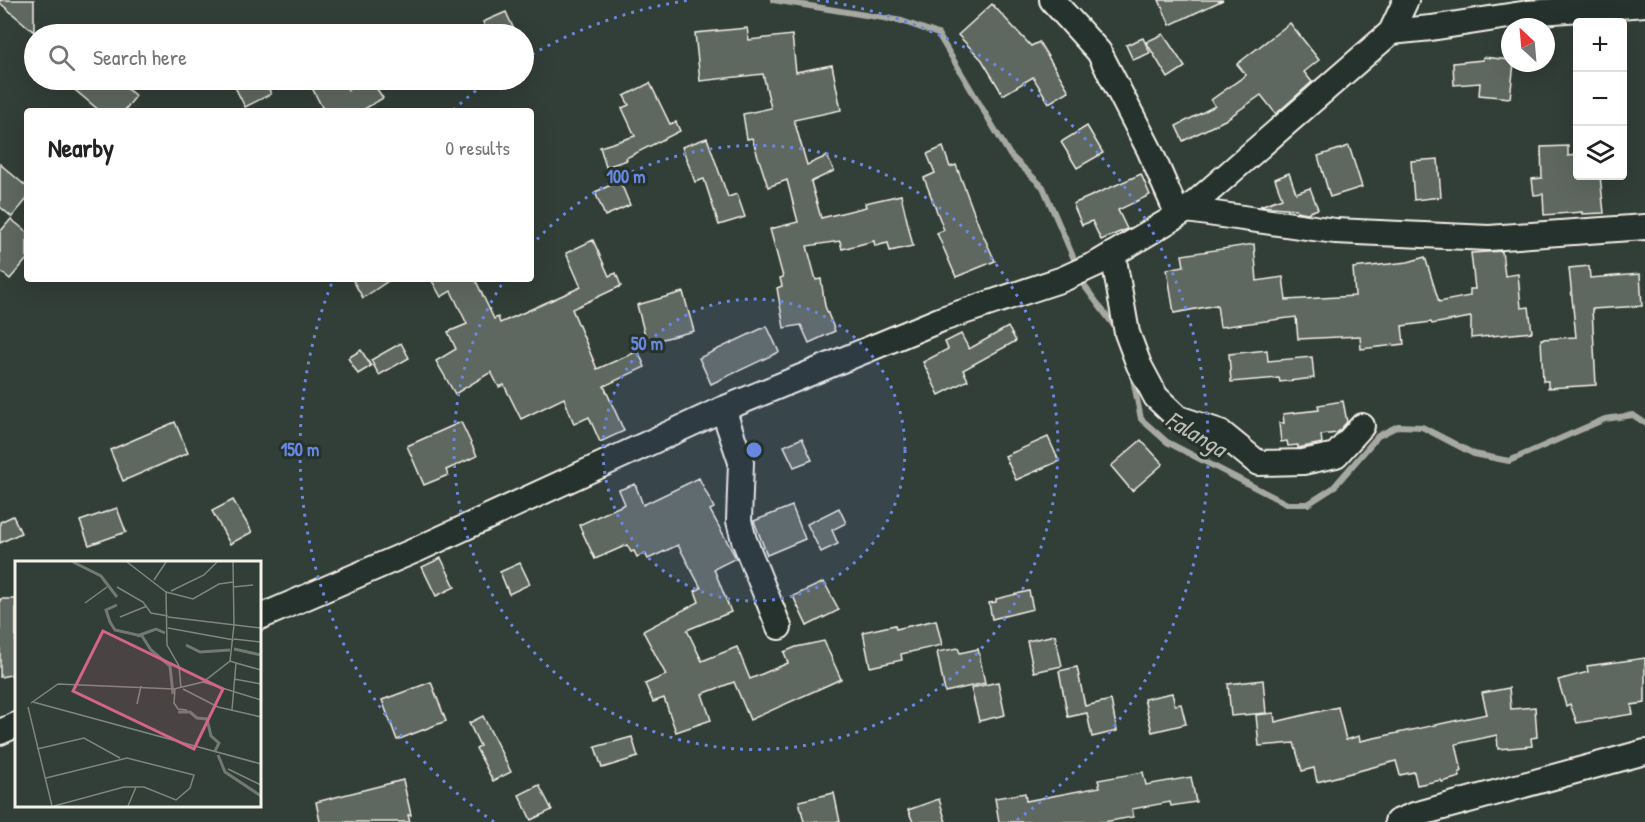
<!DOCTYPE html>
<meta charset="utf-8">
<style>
:root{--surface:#fff;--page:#f2f2f2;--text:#222;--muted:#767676;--line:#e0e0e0}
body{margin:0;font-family:"Patrick Hand",sans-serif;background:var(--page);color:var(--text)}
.controls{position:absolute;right:18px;top:18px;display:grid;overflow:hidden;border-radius:6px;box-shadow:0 6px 24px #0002}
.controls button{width:54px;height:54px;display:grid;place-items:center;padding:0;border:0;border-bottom:2px solid var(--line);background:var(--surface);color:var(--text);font:30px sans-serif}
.compass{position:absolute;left:1501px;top:18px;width:54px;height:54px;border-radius:50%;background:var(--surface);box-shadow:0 6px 24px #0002;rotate:334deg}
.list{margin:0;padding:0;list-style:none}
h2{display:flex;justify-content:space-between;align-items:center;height:78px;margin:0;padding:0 24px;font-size:26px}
h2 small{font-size:20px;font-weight:400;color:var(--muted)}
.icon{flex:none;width:33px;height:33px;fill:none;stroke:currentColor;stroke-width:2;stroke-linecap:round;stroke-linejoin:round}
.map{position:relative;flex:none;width:1645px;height:822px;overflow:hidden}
.search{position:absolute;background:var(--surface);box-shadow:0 6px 24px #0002;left:24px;top:24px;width:510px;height:66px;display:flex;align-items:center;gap:15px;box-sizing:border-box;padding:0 21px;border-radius:33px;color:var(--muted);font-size:22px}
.panel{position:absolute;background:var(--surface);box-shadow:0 6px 24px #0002;left:24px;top:108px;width:510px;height:174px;border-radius:6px}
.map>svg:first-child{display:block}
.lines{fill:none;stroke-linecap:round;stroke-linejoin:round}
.stream{stroke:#a6a9a1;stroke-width:6}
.building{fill:#5f6861;stroke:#f4f1e8;stroke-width:1.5}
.street-casing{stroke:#f4f1e8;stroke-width:28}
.street{stroke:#26332d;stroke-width:24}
.ring{fill:none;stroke:#6887de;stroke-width:3;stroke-dasharray:3 6}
.labels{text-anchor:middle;stroke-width:6;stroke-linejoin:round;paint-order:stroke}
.water-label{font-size:24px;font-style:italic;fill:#babbb3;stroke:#26332d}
.inset-river{fill:none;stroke:#727972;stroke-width:3}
.inset-road{fill:none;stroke:#80867e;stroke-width:1.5}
.view{fill:#d4648c;fill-opacity:0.15;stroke:#d4648c;stroke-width:3}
.inset-edge{fill:none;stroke:#f4f1e8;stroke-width:3}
.centre{fill:#6887de;stroke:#26332d;stroke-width:3}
.ring-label{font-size:18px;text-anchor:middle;font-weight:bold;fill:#6887de;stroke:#26332d;stroke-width:6;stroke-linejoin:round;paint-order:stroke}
</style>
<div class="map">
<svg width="1645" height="822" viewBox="0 0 1645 822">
<rect width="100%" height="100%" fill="#323e38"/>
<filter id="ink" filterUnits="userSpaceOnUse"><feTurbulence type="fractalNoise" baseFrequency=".0167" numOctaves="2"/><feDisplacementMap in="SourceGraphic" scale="12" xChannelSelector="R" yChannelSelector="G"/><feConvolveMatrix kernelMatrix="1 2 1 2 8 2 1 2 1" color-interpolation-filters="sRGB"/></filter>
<g filter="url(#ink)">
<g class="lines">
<g class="stream">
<path d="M773 0 902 21 938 34 1010 155 1043 187 1077 266"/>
<path d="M1080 275 1083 284 1118 331"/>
<path d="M1132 374 1141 419 1167 442 1287 504H1308L1333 488 1378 436 1398 426 1422 427 1474 454 1509 461 1605 419 1633 415 1645 423"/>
</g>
</g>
<g class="building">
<path d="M0 0H34V32L0 3Z"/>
<path d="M1159 0H1223L1170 25Z"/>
<path d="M992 4 1031 46 1039 42 1069 91 1049 103 1033 77 1003 95 982 60 958 35Z"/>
<path d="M506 12 516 34H488L483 22Z"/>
<path d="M1290 23 1319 60 1304 72 1312 82 1276 114 1261 95 1225 120 1183 141 1176 126 1215 106 1211 100 1246 75 1237 64Z"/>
<path d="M747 28 749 40 792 35 796 72 832 65 841 110 794 120 807 165 827 156 834 171 811 182 821 218 866 207 865 203 901 195 913 246 890 251 888 243 875 246 874 241 842 249 840 241 807 246 816 280 821 279 825 306 835 331 809 343 801 325 784 328 777 288 782 286 780 278 783 277 770 229 798 222 787 180 768 187 752 138 747 139 743 114 771 108 763 74 700 81 695 33Z"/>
<path d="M1163 34 1185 67 1168 78 1146 42Z"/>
<path d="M1143 38 1150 53 1133 60 1126 45Z"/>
<path d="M1483 57 1510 60V63H1514L1510 98 1479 95 1480 83 1454 85 1453 63 1483 60Z"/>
<path d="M63 80H116L136 96 124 111H100Z"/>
<path d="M251 80H265L271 94 245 107 235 87Z"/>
<path d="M308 80H343L348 90 365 80H371L383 98 361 111H324Z"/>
<path d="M650 83 670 124 676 122 680 131 626 158 627 160 606 167 600 147 635 136 622 108 629 105 624 96Z"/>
<path d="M1087 126 1103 153 1077 168 1061 142Z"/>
<path d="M707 138 728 197 737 194 745 217 719 225 704 179 695 182 682 147Z"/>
<path d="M1349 146 1362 187 1330 197 1318 156Z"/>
<path d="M1568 146V156L1578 155V176H1600L1604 213 1582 214V212L1544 215 1543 194 1534 195 1532 179 1542 178 1541 147Z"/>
<path d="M943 147 950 167 956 165 979 226 995 261 956 277 937 233 944 230 924 178 935 173 927 154Z"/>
<path d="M1438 159 1441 197 1414 200 1411 161Z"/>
<path d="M0 164 27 187V199L12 217 0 207Z"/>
<path d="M1289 173 1296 193 1310 188 1318 209 1307 213 1297 211 1296 209 1260 206 1282 198 1275 179Z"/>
<path d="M1141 174 1150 195 1118 210 1127 229 1101 240 1092 221 1082 225 1073 204Z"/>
<path d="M620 181 630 205 605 216 595 192Z"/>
<path d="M11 219 27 232V259L10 279 0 271V232Z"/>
<path d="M593 240 609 276 616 273 621 286 572 309 597 369 638 351 645 367 604 386 624 431 600 442 589 417 574 424 564 398 521 419 504 385 499 387 491 372 455 394 436 361 456 349 448 332 467 324 451 291 441 297 431 279H475L494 319 498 317 500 323 581 287 566 253Z"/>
<path d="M1254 244 1257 281 1283 277 1286 300 1355 296 1353 268 1408 262 1425 257 1439 302 1470 296V289H1475L1471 253 1502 251 1505 276 1518 274 1521 308 1529 307 1532 332 1471 338V317L1432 324 1431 322 1402 326 1404 344 1361 349 1360 336 1298 339 1296 317 1220 327 1217 305 1174 313 1167 269 1184 266 1182 255Z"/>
<path d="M1589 266 1590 278 1640 274 1642 306 1592 309 1596 385 1548 388V381H1543L1541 339 1576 337 1569 268Z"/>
<path d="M352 279H391L363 298Z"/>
<path d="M683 292 694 331 647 343 637 305Z"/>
<path d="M767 326 779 352 711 384 699 358Z"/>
<path d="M1008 327 1016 341 963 370 968 380 939 395 923 362 948 349 945 342 961 334 969 349Z"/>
<path d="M401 343 409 358 379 375 371 360Z"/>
<path d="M361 350 371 366 358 374 348 358Z"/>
<path d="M1267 350 1268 361 1312 357 1314 378 1280 382 1279 378 1231 382 1229 354Z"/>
<path d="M1343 401 1347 422 1337 433 1321 435 1322 443 1298 448V445L1288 446 1287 441 1281 442 1279 423H1284L1283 414 1319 410 1318 405Z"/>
<path d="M175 422 188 453 123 481 110 450Z"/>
<path d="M461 422 477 456 446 470 448 475 424 485 407 446Z"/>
<path d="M1048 437 1059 461 1016 480 1005 456Z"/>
<path d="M802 438 812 460 794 467 784 446Z"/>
<path d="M1141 440 1163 464 1132 491 1111 466Z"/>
<path d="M699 478 714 508 710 510 736 558 714 569 731 612 687 630 702 661 737 647 750 679 788 663 784 652 796 647 824 641 841 679 750 720 734 682 702 694 711 720 676 732 664 698 653 702 645 684 666 675 643 631 699 602 695 591 701 588 678 545 648 559 645 553 637 557 634 551 631 552 627 545 595 559 579 525 625 504 619 490 635 484 643 505Z"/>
<path d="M233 500 252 532 230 544 212 511Z"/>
<path d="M792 506 805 539 767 555 754 521Z"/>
<path d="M117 508 126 532 89 545 80 521Z"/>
<path d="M839 508 846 523 832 530 838 544 821 552 807 524Z"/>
<path d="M13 516 21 533 0 543V522Z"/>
<path d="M441 558 455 587 436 596 422 567Z"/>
<path d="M520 563 530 584 509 594 500 572Z"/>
<path d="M824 582 839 610 807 626 793 596Z"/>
<path d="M1029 591 1033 609 992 619 989 603 996 602V599Z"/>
<path d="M0 599H16V674L0 677Z"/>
<path d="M936 620 942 645 901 654 902 660 870 667 863 632 895 625 896 629Z"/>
<path d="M1055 635 1062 666 1034 672 1027 641Z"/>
<path d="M958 648 960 653 978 649 985 683 945 692 937 652Z"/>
<path d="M1645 658V703L1631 705 1633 714 1577 723 1570 704 1566 706 1558 680 1588 672 1587 666Z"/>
<path d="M1077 667 1085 706 1111 700 1117 731 1092 737 1087 713 1068 717 1059 671Z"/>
<path d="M1263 680 1266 713 1231 716 1228 684Z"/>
<path d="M431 682 446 721 397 740 382 700Z"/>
<path d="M998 682 1005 715 979 721 971 688Z"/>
<path d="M1509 688 1511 709 1535 707 1537 737 1531 738 1532 746 1498 749 1497 735 1456 744 1462 771 1459 772 1460 777 1442 782 1441 780 1417 785 1414 772 1400 775 1396 761 1317 782 1314 768 1302 771 1294 743 1259 746 1256 715 1274 713 1275 722 1338 707 1346 740 1359 736 1360 741 1487 714 1482 693Z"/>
<path d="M1172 693 1175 705 1181 704 1186 724 1152 732 1144 699Z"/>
<path d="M483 716 511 772 493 781 476 748 480 746 469 723Z"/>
<path d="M632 737 638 757 602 768 595 747Z"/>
<path d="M1143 772 1146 785 1191 777 1196 802 1171 806 1170 802 1132 809 1133 817 1104 822H999L995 798 1025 793 1026 801 1100 787 1098 780Z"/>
<path d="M403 780 411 815H408L410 822H320L316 802Z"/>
<path d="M539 785 552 810 531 820 519 795Z"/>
<path d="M834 793 840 822H804L799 801Z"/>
<path d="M939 799 946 822H913L908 810Z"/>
</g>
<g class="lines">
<g class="street-casing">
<g id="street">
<path d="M1052 0 1099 52 1149 149 1178 215"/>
<path d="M1391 32 1431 28 1528 13 1645 4"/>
<path d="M1187 210 1335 231 1489 238 1645 227"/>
<path d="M1113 254 1127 333 1139 365 1156 397 1178 418 1220 432 1258 463 1303 462 1336 455 1362 426"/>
<path d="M723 409 741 462 739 521 744 540 779 627"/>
<path d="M260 617 416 550 723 409 942 319 1063 279 1098 263 1187 210 1391 32 1406 0"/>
<path d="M0 732 16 725"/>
<path d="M1397 822 1414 815 1645 752"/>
</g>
</g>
<use href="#street" class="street"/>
</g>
</g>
<circle cx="754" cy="450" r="151" fill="#6887de" fill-opacity=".12"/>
<g class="ring">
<circle cx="754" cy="450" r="151"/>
<path d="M531 246A302 302 0 1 1 504 281"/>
<path d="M494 822A454 454 0 0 1 333 280M453 110A454 454 0 0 1 490 80M524 59A454 454 0 0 1 691 0M817 0A454 454 0 0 1 1014 822"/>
</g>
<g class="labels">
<g class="water-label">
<text transform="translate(1196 434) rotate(31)" y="8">Falanga</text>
</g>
</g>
<g transform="translate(15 561)">
<rect width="246" height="246" fill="#323e38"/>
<path class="inset-river" d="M58 1 86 15 102 36M102 44 91 49 95 61 100 69 127 75 136 89 155 105 158 133M122 75 141 68 150 72M171 84 185 91 215 89M219 88 246 94M163 151H175L182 157 192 158 196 175 204 182 200 190M203 194 210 211 246 235"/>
<path class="inset-road" d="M112 1 151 31 152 84 164 105 166 127M139 19 151 1M102 26 128 41 136 52 153 55M218 26 238 24M156 30 189 14 202 1M151 31 178 38 204 23 218 21M70 42 92 26M105 56 132 45M153 56 246 67M153 67 219 79M219 78 246 81M215 100 221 102 217 149M221 102 246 109M219 118 246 123M188 121 246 139M160 128 159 142 163 148 172 149M168 128 203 146 246 156M18 141 246 203M16 142 43 123 159 128 188 121 215 100 219 64 218 1M122 143 126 125M13 146 37 245M22 188 69 177 105 197M213 208 246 224M31 217 112 197 179 214 175 227 161 239 129 226H109L39 245M113 245 121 226"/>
<path class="view" d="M88 70 208 128 179 188 58 130Z"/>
<rect width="246" height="246" class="inset-edge"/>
</g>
<circle cx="754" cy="450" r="9" class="centre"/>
<g class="ring-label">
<text x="626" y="183">100 m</text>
<text x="647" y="350">50 m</text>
<text x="300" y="456">150 m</text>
</g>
</svg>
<div class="controls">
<button>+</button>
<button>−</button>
<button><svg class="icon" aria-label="layers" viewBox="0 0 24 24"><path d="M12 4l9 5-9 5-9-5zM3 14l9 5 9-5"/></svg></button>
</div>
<svg class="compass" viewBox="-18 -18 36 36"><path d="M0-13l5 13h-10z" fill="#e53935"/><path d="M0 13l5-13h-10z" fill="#767676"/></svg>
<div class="search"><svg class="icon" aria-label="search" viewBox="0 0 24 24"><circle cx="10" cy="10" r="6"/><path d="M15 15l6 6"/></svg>Search here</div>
<section class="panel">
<h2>Nearby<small>0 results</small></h2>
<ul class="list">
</ul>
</section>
</div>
